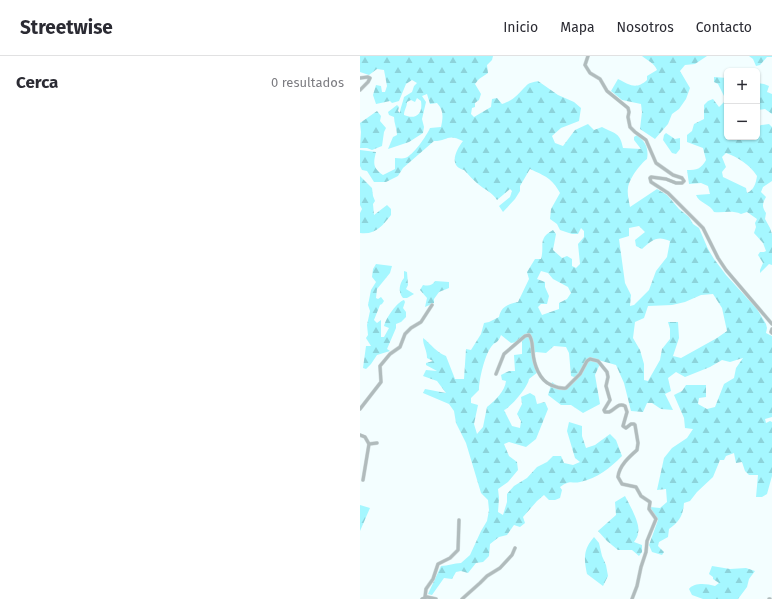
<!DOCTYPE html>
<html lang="es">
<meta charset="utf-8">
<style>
:root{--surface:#fff;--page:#f7f7f7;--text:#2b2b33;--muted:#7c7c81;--line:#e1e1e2}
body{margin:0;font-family:"Fira Sans",sans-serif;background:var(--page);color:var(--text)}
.controls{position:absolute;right:12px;top:12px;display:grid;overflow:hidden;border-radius:6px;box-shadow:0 1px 3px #0004}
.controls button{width:36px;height:36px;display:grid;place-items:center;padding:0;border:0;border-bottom:1px solid var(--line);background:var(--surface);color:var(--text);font:20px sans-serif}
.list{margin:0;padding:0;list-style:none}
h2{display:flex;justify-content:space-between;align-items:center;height:52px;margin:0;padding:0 16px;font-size:17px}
h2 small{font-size:13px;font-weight:400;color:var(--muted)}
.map{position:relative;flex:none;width:412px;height:543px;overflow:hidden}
header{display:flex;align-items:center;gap:24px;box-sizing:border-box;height:56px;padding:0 20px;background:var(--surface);border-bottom:1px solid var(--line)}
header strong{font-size:19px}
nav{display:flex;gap:22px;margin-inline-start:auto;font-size:14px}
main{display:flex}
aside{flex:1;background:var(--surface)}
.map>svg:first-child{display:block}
.forest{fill:url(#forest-firs);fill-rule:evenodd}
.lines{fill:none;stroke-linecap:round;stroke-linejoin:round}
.street-casing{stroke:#d0dbdc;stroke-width:4}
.street{stroke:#b0bbbc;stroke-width:3}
</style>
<header>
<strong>Streetwise</strong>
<nav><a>Inicio</a><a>Mapa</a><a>Nosotros</a><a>Contacto</a></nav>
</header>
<main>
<aside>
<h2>Cerca<small>0 resultados</small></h2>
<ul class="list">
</ul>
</aside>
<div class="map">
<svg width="412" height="543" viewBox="0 0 412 543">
<defs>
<pattern id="forest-firs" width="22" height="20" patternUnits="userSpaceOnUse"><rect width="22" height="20" fill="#a5f7ff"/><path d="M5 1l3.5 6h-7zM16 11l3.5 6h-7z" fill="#8dd3da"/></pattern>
</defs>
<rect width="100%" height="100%" fill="#f3feff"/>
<g class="forest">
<path d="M0 0H133L132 4 127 9 128 17 119 23 115 28 121 38 119 44 115 47V51L112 52 111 58 114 61 131 51 132 43 137 42 142 48C154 44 157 39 166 30 168 27 174 26 178 25L198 39 214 46 221 52 219 65 201 72 192 80 195 87 203 90 215 74 228 68 234 74 242 71C255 78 260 76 263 92L281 93 274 84V81L277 79C285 85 289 92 287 103 280 108 269 123 268 132 267 138 269 145 270 151L297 133 307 139 319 153 329 161 333 168 339 172 348 193 354 203 366 219 397 253 406 268 407 272 406 277 412 280V361L405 363 406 367 410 365 412 366V420L407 438 402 441H396L398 419H389L385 415 382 406 376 407 374 397 366 400 364 404H360L353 421 337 436 330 445 324 447C323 460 319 466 309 473L308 481 299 486 298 490 304 496 302 499 292 496 289 489 298 464 290 451 300 452 307 446 306 433 297 434 304 402 312 392 327 382 333 373 325 372 324 362 314 339 322 335 326 329H346V341L339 342 338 348 347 353 355 351 364 328 374 322 376 312 383 302 370 306 362 304 350 311 325 321 316 316 308 322 311 335 305 338 313 354 301 353 292 347H287L283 356 271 355 264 327 256 309 238 304 239 310 235 319 240 348 223 357 211 349H201L188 339 192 326 203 334 207 333 217 322 211 320 209 297 206 291 194 290 186 297 176 296 172 299 178 316 169 323C168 331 151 351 144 354L152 370 160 372 161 365 157 358 162 348 161 341 170 337 175 340 177 348 185 346 188 353 176 383 166 391 149 386 144 388 149 400 157 406 158 414 148 426 138 433 139 442 138 456 143 459 147 446V438L154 430 167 422 177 411 187 406 193 400H201L204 407 213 409 220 406 215 402 207 375 209 366 222 370V380L226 392 235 389 250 378 256 384 262 400C250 412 238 422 220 426 211 428 211 423 200 431L202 434 200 442 195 444H189L184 439 177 445 163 461 165 467 160 471 154 469 147 479 139 481 130 488 129 500 123 506 116 507 108 517 101 515 96 516 92 523 84 522 72 539 68 538 81 510C88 510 94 507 101 507L110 499 121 475 127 465 129 454 128 444 121 437 106 387 96 367 94 355 89 348 63 337 65 333 86 337 77 325 63 320 66 314 77 315 66 309V307L73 305 67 302C67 294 63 290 63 282 71 288 77 297 86 300L95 323H104L106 293 111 294 121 278 124 267 129 266 139 261C141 250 149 248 158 246L169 223 167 216 175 203H181C185 189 177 183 193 174L196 178 193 194 202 202 207 200 212 203V210L216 212 220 208 218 188 224 181V175L221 172 218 178H212L200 174 197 168 190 163 191 153 200 137C192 122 185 120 170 113L160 130V135L155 143 143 156 139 150 150 141 152 135 150 133 137 144C132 136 125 134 118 128 113 124 109 119 104 114 88 110 96 94 103 85 87 77 88 85 74 85L43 112 38 120 26 126H14L7 115 2 114 0 110V94L16 96C13 108 13 112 23 119L35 113V102C38 102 42 103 45 102 53 100 67 79 70 72L81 71C83 62 84 54 77 47L70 48 67 38 62 40 66 46 62 63 64 71 63 77 49 86 28 93 33 81 37 79C37 73 34 67 34 61L29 59 28 56 37 49 39 51 38 55 40 57C40 53 43 46 44 41L52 36 54 30 57 27 52 24 46 28 39 45 32 47 30 45 16 48 13 39 16 29 21 30 22 36H25L27 30 24 14 17 13 9 19 0 16ZM57 42 61 45C63 58 56 64 44 59 44 54 47 51 47 46L51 44 55 46ZM279 170 285 176 275 184 276 190 282 193C292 184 297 179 310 185L307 201 296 215 289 234 274 249 270 250 271 239 265 227 259 183 269 180V172ZM181 215 188 217 193 223 208 231 211 237 207 243 199 247V253L182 259 178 251 181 248H187L189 240 185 231V226L177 223ZM353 238 362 252 367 275 357 282 321 302 313 300 319 282 318 266H308L310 273V283L302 293 300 304 288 325 284 324V308L280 294 273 282 275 266 284 262 288 250 312 249 325 246 341 239ZM141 279 151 287 157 286 166 280 162 285V298L154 299 155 315H149L141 319 142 324 146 325C145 335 135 345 127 351L123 371 117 378 114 368 118 349 111 347V342L119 334C119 323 125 299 131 291 135 285 138 288 141 279Z"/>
<path d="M282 0H347L335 8 325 9 320 15 330 32 326 43 319 53 312 58 308 68 295 83 280 73 282 56 281 48 262 44 251 35 258 23C270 29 276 34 287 24V20L297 14C294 7 288 5 282 0Z"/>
<path d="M389 0H412V1H407L400 9 396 10 393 3Z"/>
<path d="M354 21 367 22V81H397V72L401 69 409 68 412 71V125L403 131 401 136 406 141C402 148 402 151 406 157L405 163 410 172 412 178V209L409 208 400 217V214L403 207 398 199 400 196H404L406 195 403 187 394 177 396 171 395 167 397 163 387 156 381 158C372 154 364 157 354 156 350 148 339 147 336 139L350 138 348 130 341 127 329 128 327 114C337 114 341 113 346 104L343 92 327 86V79L332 75 334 68 344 63V49L348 45 353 43 359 51 366 44 358 28 354 26ZM366 97C378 101 390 109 397 120 396 127 394 134 387 137L386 132 363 121 362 116 366 111 362 101Z"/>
<path d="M397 27 404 28 409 30 407 36 412 38V58L405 53 397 54Z"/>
<path d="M17 55 21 60 20 65 26 72 24 76 22 90 12 94 7 92H0L1 76 0 67Z"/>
<path d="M306 77 315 83 320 82V93L316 98 312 97 303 84 304 79Z"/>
<path d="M0 120 12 132 13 140 15 145 13 148 14 159 27 149 31 153V159C22 170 16 179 0 177V157L2 153 0 149Z"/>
<path d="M16 208 32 210 30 217 17 233 16 242 18 243 21 241 24 245 22 248 20 249 14 264 17 267 21 264V281H24L29 272 24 270C26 262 37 246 44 244L45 246 43 252 46 256V261L41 266 36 268V272L27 293 30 295 17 299 11 308 6 313 3 312 6 290H11L6 282 8 279 7 269 10 255 8 249 11 234 16 226 12 221 13 213Z"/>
<path d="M44 215 47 216 48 229 46 233 54 238 47 242H43C38 236 39 228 44 222Z"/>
<path d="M75 225 89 226V232L79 236 74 243V247L65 251 67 242 60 234 63 229C68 230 72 230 75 225Z"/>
<path d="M265 440C269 448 281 468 278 477 278 480 276 483 274 486L282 489V496L279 500 272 494H258L247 485 238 475 256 459 255 446Z"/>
<path d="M0 449 10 452 0 475Z"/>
<path d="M234 481 239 487 242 500 246 509 248 520 243 530 227 518C224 502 223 494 234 481Z"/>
<path d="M352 510 370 513 386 512 395 515 389 523 387 531 378 543H343L332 539 329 533C335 526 347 528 355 530L359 527 353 523V521L349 518Z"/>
</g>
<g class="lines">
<g class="street-casing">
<g id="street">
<path d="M228 0 225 9 230 17 240 23 247 35 268 52 269 56 268 61 270 71 275 76 286 84 296 107 313 119 322 122 324 125 322 127H316L306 123 291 121 290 122 291 126 308 137 343 172 358 202 366 214 412 268"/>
<path d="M0 22 8 21 10 22 8 26 0 34"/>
<path d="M412 273 411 276 412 277"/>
<path d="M136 318 144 298 165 280 169 279C173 284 172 290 173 297 174 308 179 324 191 329 196 331 200 333 206 332L220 318 227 305 230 303 238 305 247 316 248 321 246 330 250 344 244 354 245 356H249C255 354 258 346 265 350L267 356 263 370 266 372 271 368H274L275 369 278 387 277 394C269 401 259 410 258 421L262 428 276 431 281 440 290 446 289 453 296 463 287 485 286 496 281 511 277 530 272 543"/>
<path d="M0 353 21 326 20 310 30 298 40 291 45 278 51 272 61 266 72 249"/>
<path d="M0 379 5 381 9 388 3 424"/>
<path d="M9 388 17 387"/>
<path d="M65 541 66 533 73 523 78 508 90 502 98 494 99 464"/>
<path d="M62 543 67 541 76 543"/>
<path d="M102 543 120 527 127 520 140 512 152 499 155 492"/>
<path d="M409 543H410"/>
</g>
</g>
<use href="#street" class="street"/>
</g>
</svg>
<div class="controls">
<button>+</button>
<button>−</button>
</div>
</div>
</main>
